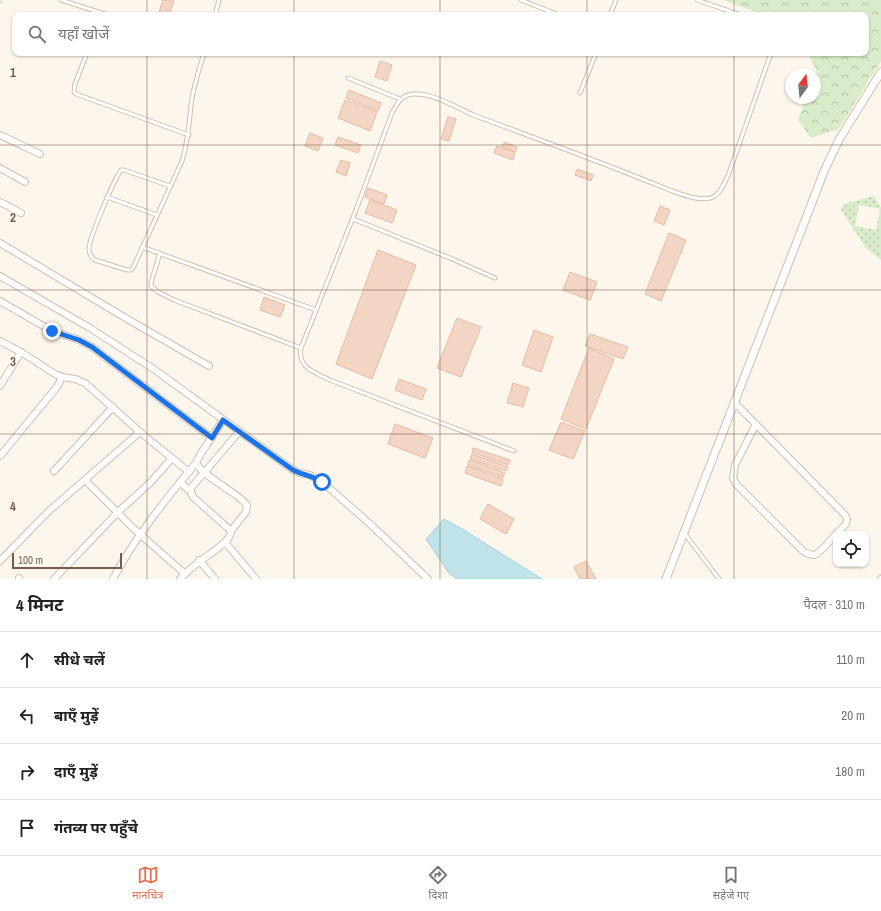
<!DOCTYPE html>
<html lang="hi">
<meta charset="utf-8">
<style>
:root{--surface:#fff;--page:#f6f6f6;--text:#222;--muted:#767676;--line:#e0e0e0;--accent:#e76f51}
body{margin:0;font-family:"Archivo Narrow","Noto Sans Devanagari",sans-serif;background:var(--page);color:var(--text)}
.controls{position:absolute;right:12px;bottom:12px;display:grid;overflow:hidden;border-radius:8px;box-shadow:0 1px 3px #0004}
.controls button{width:36px;height:36px;display:grid;place-items:center;padding:0;border:0;border-bottom:1px solid var(--line);background:var(--surface);color:var(--text);font:20px sans-serif}
.compass{position:absolute;left:785px;top:68px;width:36px;height:36px;border-radius:50%;background:var(--surface);box-shadow:0 1px 3px #0004;rotate:15deg}
.scale{position:absolute;left:12px;bottom:10px;width:110px;box-sizing:border-box;padding-left:4px;border:2px solid #7a5c4d;border-top:0;font-size:11px;line-height:14px;white-space:nowrap;color:#7a5c4d;-webkit-text-stroke:3px #fffaf3;paint-order:stroke}
.stop{position:absolute;width:12px;height:12px;margin:-9px;border:3px solid #1a73e8;border-radius:50%;background:#fff}
.stop.end{background:#1a73e8;border-color:#fff;box-shadow:0 1px 4px #0008}
.list{margin:0;padding:0;list-style:none}
h2{display:flex;justify-content:space-between;align-items:center;height:52px;margin:0;padding:0 16px;font-size:17px}
h2 small{font-size:13px;font-weight:400;color:var(--muted)}
.list li{display:grid;grid-template-columns:26px 1fr auto;gap:12px;align-items:center;box-sizing:border-box;height:56px;padding:0 16px;border-top:1px solid var(--line)}
.list b{display:block;font-size:15px;white-space:nowrap}
.list em{font-size:13px;font-style:normal;color:var(--muted)}
.icon{flex:none;width:22px;height:22px;fill:none;stroke:currentColor;stroke-width:2;stroke-linecap:round;stroke-linejoin:round}
.map{position:relative;flex:none;width:881px;height:579px;overflow:hidden}
.search{position:absolute;background:var(--surface);box-shadow:0 1px 3px #0004;left:12px;right:12px;top:12px;height:44px;display:flex;align-items:center;gap:10px;box-sizing:border-box;padding:0 14px;border-radius:8px;color:var(--muted);font-size:15px}
.sheet{height:276px;background:var(--surface)}
nav{display:flex;justify-content:space-around;align-items:center;box-sizing:border-box;height:56px;border-top:1px solid var(--line);background:var(--surface);font-size:11px;color:var(--muted)}
nav a{display:grid;justify-items:center;gap:2px}
nav .on{color:var(--accent)}
.map>svg:first-child{display:block}
.grass{fill:url(#grass-dots);fill-rule:evenodd}
.forest{fill:url(#forest-crowns)}
.water{fill:#bfe3e8;stroke:#a5d3da}
.building{fill:#f3d5c3;stroke:#e6bba3}
.lines{fill:none;stroke-linecap:round;stroke-linejoin:round}
.service-casing{stroke:#d1beb0;stroke-width:5}
.minor-casing{stroke:#d1beb0;stroke-width:8}
.tertiary-casing{stroke:#d1beb0;stroke-width:9}
.service{stroke:#fff;stroke-width:3}
.minor{stroke:#fff;stroke-width:6}
.tertiary{stroke:#fff;stroke-width:7}
.route{stroke:#1a73e8;stroke-width:5}
.grid{fill:none;stroke:#7a5c4d;stroke-width:1;stroke-opacity:0.55}
.grid-label{font-size:13px;text-anchor:middle;font-weight:bold;fill:#7a5c4d;stroke:#fffaf3;stroke-width:3;stroke-linejoin:round;paint-order:stroke}
</style>
<div class="map">
<svg width="881" height="579" viewBox="0 0 881 579">
<defs>
<pattern id="grass-dots" width="8" height="8" patternUnits="userSpaceOnUse"><rect width="8" height="8" fill="#d8ecc9"/><path d="M2 2h.1M6 6h.1" fill="none" stroke="#b4c2a5" stroke-width="1.8" stroke-linecap="round"/></pattern>
<pattern id="forest-crowns" width="20" height="18" patternUnits="userSpaceOnUse"><rect width="20" height="18" fill="#d8ecc9"/><path d="M2 6a3 3 0 1 1 6 0M12 15a3 3 0 1 1 6 0" fill="none" stroke="#b4c2a5"/></pattern>
</defs>
<rect width="100%" height="100%" fill="#fdf6ec"/>
<path class="grass" d="M874 196 881 208V260L866 248 841 210 843 204ZM859 205 880 209 876 230 855 226Z"/>
<path class="forest" d="M723 0H881V61L839 129 811 138 798 120 806 98H815V77L817 72 808 53H866V15H764Z"/>
<path class="water" d="M444 519 464 530 542 579H456L448 572 426 539Z"/>
<g class="building">
<path d="M163 0H174L169 15H158Z"/>
<path d="M380 61 392 65 387 81 375 77Z"/>
<path d="M349 90 381 103 378 111 346 98Z"/>
<path d="M345 100 377 112 370 131 338 118Z"/>
<path d="M448 117 456 119 449 141 441 139Z"/>
<path d="M310 133 323 138 318 151 305 146Z"/>
<path d="M338 137 361 145 358 153 335 145Z"/>
<path d="M504 142 517 147 515 152 502 146Z"/>
<path d="M497 146 515 152 513 160 494 153Z"/>
<path d="M341 160 350 163 346 176 336 172Z"/>
<path d="M577 169 593 175 591 181 575 175Z"/>
<path d="M368 188 387 195 384 204 365 197Z"/>
<path d="M370 200 397 210 392 223 365 213Z"/>
<path d="M660 206 670 210 664 225 654 221Z"/>
<path d="M669 233 686 240 661 301 645 294Z"/>
<path d="M378 250 416 265 372 379 336 364Z"/>
<path d="M570 272 597 282 590 300 563 290Z"/>
<path d="M264 297 285 305 280 317 260 310Z"/>
<path d="M457 318 481 327 461 377 437 368Z"/>
<path d="M534 330 553 337 541 372 522 365Z"/>
<path d="M590 334 628 347 623 359 585 346Z"/>
<path d="M589 348 614 359 586 429 561 419Z"/>
<path d="M399 379 426 389 422 400 395 390Z"/>
<path d="M513 383 529 388 523 407 507 403Z"/>
<path d="M561 422 585 431 573 459 549 450Z"/>
<path d="M395 424 433 438 425 458 388 444Z"/>
<path d="M473 448 510 460 508 465 472 452Z"/>
<path d="M472 454 508 467 506 471 470 459Z"/>
<path d="M469 460 505 473 503 477 468 465Z"/>
<path d="M467 466 503 479 501 486 465 473Z"/>
<path d="M488 504 514 519 506 534 480 519Z"/>
<path d="M586 561 596 579H580L574 567Z"/>
</g>
<g class="lines">
<g class="service-casing">
<g id="service">
<path d="M61 0 108 15"/>
<path d="M521 0 559 15"/>
<path d="M697 0 741 15"/>
<path d="M0 1V0"/>
<path d="M215 15 219 0"/>
<path d="M610 15 616 0"/>
<path d="M87 53 75 84 74 92 76 94 189 135"/>
<path d="M348 78 400 99"/>
<path d="M580 93 596 53"/>
<path d="M170 186 124 170H121C114 180 89 238 89 249 89 254 91 257 95 260L127 270H131L133 268 182 161C188 142 189 124 191 105 193 88 199 70 204 53"/>
<path d="M107 197 157 215"/>
<path d="M353 219 450 258 495 278"/>
<path d="M142 247 316 310"/>
<path d="M160 253 151 283V286L158 292 174 300 301 348"/>
<path d="M514 451 330 380C316 373 297 368 301 348L356 210 392 113C397 104 401 95 413 94 435 93 456 108 476 116 540 140 604 163 667 189 679 193 701 203 713 197 721 193 724 183 728 176L771 53"/>
<path d="M685 534 719 579"/>
<path d="M879 579 881 577"/>
</g>
</g>
<g class="minor-casing">
<g id="minor">
<path d="M0 135 40 154"/>
<path d="M0 168 25 182"/>
<path d="M0 202 21 213"/>
<path d="M0 243 129 320 209 366"/>
<path d="M0 276 90 328 155 370 293 470 299 473 310 475 322 482 368 522 428 579"/>
<path d="M0 301 52 331 79 340 92 347 212 438"/>
<path d="M0 341 21 352 55 374 62 377 75 379 85 383 140 432 189 472"/>
<path d="M0 386 21 352"/>
<path d="M734 402 845 515 847 519 846 524 836 534"/>
<path d="M223 420 200 455 196 463C202 476 237 492 247 505L246 512 231 531"/>
<path d="M756 424 735 465 733 478 736 484 804 552C807 553 810 555 814 555 820 554 831 539 836 534"/>
<path d="M0 456 57 387 62 377"/>
<path d="M54 471 113 407"/>
<path d="M85 480 132 527 185 574"/>
<path d="M180 482 191 492"/>
<path d="M225 542 256 579"/>
<path d="M199 560 215 579"/>
<path d="M0 561 50 510 140 432"/>
<path d="M19 579V578"/>
<path d="M54 579 118 512 151 482 172 458"/>
<path d="M113 579C135 537 166 499 196 463"/>
<path d="M180 579C194 563 210 556 225 542 228 539 231 535 231 531L228 528 193 497 191 492V488L239 432"/>
</g>
</g>
<g class="tertiary-casing">
<path id="tertiary" d="M666 579 825 169 840 138 881 72"/>
</g>
<use href="#service" class="service"/>
<use href="#minor" class="minor"/>
<use href="#tertiary" class="tertiary"/>
</g>
<g class="lines">
<path class="route" d="M52 331 79 340 92 347 212 438 223 420 293 470C303 475 313 476 322 482"/>
</g>
<path class="grid" d="M147 0V15M294 0V15M440 0V15M587 0V15M734 0V15M147 53V579M294 53V579M440 53V579M587 53V579M734 53V579M0 145H881M0 290H881M0 434H881"/>
<g class="grid-label">
<text x="13" y="77">1</text>
<text x="13" y="222">2</text>
<text x="13" y="366">3</text>
<text x="13" y="511">4</text>
</g>
</svg>
<div class="controls">
<button><svg class="icon" aria-label="locate" viewBox="0 0 24 24"><circle cx="12" cy="12" r="6"/><path d="M12 2v4M12 18v4M2 12h4M18 12h4"/></svg></button>
</div>
<svg class="compass" viewBox="-18 -18 36 36"><path d="M0-13l5 13h-10z" fill="#e53935"/><path d="M0 13l5-13h-10z" fill="#767676"/></svg>
<div class="scale">100 m</div>
<div class="stop" style="left:322px;top:482px"></div>
<div class="stop end" style="left:52px;top:331px"></div>
<div class="search"><svg class="icon" aria-label="search" viewBox="0 0 24 24"><circle cx="10" cy="10" r="6"/><path d="M15 15l6 6"/></svg>यहाँ खोजें</div>
</div>
<section class="sheet">
<h2>4 मिनट<small>पैदल · 310 m</small></h2>
<ul class="list">
<li><svg class="icon" aria-label="ahead" viewBox="0 0 24 24"><path d="M12 20V5M6 11l6-6 6 6"/></svg><div><b>सीधे चलें</b></div><em>110 m</em></li>
<li><svg class="icon" aria-label="left" viewBox="0 0 24 24"><path d="M17 20v-9H6M10 6l-5 5 5 5"/></svg><div><b>बाएँ मुड़ें</b></div><em>20 m</em></li>
<li><svg class="icon" aria-label="right" viewBox="0 0 24 24"><path d="M7 20v-9h11M14 6l5 5-5 5"/></svg><div><b>दाएँ मुड़ें</b></div><em>180 m</em></li>
<li><svg class="icon" aria-label="arrive" viewBox="0 0 24 24"><path d="M6 21V4h12l-3 4 3 4H6"/></svg><div><b>गंतव्य पर पहुँचे</b></div></li>
</ul>
</section>
<nav>
<a class="on"><svg class="icon" aria-label="map" viewBox="0 0 24 24"><path d="M3 6l6-2 6 2 6-2v14l-6 2-6-2-6 2zM9 4v14M15 6v14"/></svg>मानचित्र</a>
<a><svg class="icon" aria-label="directions" viewBox="0 0 24 24"><path d="M12 3l9 9-9 9-9-9zM9 14v-3h6M13 9l2 2-2 2"/></svg>दिशा</a>
<a><svg class="icon" aria-label="saved" viewBox="0 0 24 24"><path d="M7 4h10v16l-5-4-5 4z"/></svg>सहेजे गए</a>
</nav>
